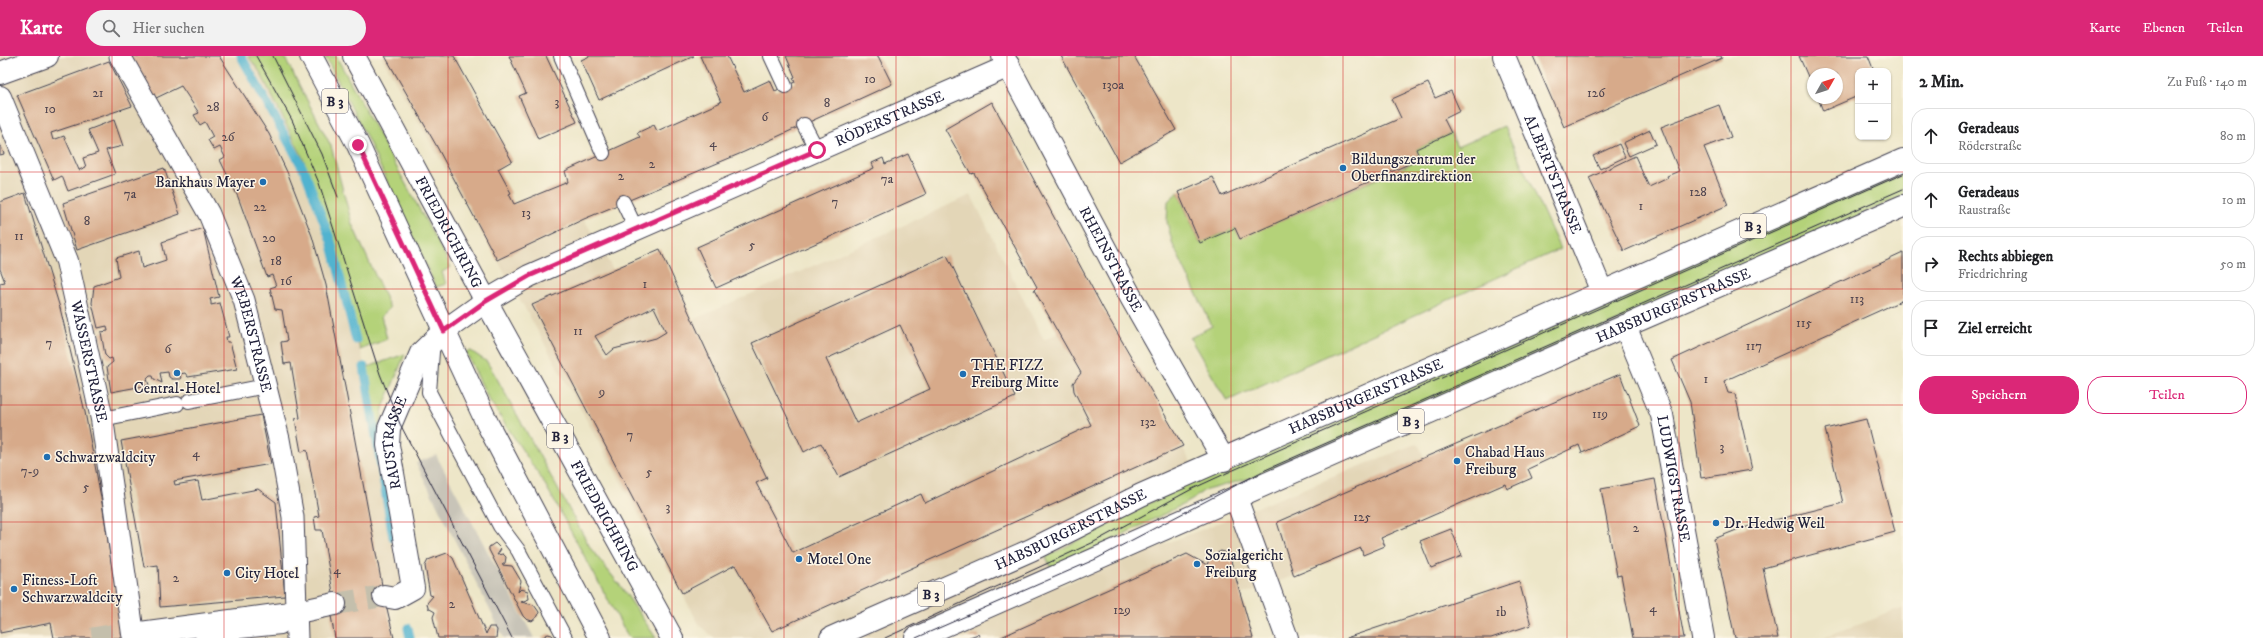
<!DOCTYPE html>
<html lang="de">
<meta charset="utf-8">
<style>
:root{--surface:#fff;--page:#f2f2f2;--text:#202124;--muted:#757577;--line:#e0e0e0;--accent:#db2777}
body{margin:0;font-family:"IM FELL DW Pica",serif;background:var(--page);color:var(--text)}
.controls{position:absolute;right:12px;top:12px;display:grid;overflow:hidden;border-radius:8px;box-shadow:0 1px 3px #0004}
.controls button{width:36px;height:36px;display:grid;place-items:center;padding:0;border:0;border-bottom:1px solid var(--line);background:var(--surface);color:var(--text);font:20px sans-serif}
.compass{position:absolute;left:1807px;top:12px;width:36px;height:36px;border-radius:50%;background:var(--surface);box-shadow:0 1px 3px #0004;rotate:51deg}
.stop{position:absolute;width:12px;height:12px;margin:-9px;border:3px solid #db2777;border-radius:50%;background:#fff}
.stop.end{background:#db2777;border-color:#fff;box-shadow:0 1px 4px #0008}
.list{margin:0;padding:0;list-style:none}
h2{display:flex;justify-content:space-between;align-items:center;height:52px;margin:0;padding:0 16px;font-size:17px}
h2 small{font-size:13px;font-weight:400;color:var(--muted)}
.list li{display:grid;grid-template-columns:26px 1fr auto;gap:12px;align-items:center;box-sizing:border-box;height:56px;margin:0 8px 8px;padding:0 8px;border:1px solid var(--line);border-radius:16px}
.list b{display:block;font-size:15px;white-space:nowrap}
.list p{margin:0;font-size:13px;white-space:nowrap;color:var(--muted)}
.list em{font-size:13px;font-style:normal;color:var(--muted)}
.actions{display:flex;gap:8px;padding:12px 16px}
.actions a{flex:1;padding:9px 0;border:1px solid var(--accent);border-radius:16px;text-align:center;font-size:14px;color:var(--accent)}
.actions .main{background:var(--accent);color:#fff}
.icon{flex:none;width:22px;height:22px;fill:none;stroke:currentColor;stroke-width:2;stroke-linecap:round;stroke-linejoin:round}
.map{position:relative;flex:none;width:1903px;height:582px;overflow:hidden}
header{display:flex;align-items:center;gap:24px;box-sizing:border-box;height:56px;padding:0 20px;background:var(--accent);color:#fff}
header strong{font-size:19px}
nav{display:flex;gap:22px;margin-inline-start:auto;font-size:14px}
.search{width:280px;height:36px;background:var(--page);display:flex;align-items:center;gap:10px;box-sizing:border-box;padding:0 14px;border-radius:22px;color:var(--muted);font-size:15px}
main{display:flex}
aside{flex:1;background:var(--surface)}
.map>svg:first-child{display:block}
.built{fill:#e3d6b7}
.industrial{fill:#c8c4b8}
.green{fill:#b4d279;stroke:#6b7a5a}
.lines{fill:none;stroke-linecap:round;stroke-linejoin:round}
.stream{stroke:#51b3cf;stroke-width:9}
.building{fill:#d7aa8a;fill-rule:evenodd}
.pedestrian-tunnel{stroke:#c4bfac;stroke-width:21;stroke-dasharray:21 10;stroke-linecap:butt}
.minor-tunnel{stroke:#c4bfac;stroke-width:22;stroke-dasharray:22 11;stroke-linecap:butt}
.service-casing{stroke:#403f50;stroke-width:16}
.pedestrian-casing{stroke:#403f50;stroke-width:23}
.minor-casing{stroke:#403f50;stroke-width:24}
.primary-casing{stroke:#403f50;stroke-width:24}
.service{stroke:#fff;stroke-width:14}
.pedestrian{stroke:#fff;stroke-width:21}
.minor{stroke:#fff;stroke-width:22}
.primary{stroke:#fff;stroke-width:22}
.tram{stroke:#22223b;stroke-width:1}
.route{stroke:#db2777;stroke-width:5}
.grid{fill:none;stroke:#d62828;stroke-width:1;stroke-opacity:0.55}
.poi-dot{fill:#1f6fb2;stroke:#fcf5e5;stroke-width:1.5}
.labels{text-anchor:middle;stroke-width:3;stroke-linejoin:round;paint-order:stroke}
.number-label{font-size:13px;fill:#4f444f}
.shield{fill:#fcf5e5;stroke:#63616e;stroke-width:1}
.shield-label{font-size:14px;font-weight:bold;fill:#22223b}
.street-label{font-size:15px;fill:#22223b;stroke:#fcf5e5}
.poi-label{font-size:15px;fill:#22223b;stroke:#fcf5e5;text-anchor:start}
</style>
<header>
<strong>Karte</strong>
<div class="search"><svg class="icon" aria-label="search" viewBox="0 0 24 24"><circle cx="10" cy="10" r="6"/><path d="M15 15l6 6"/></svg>Hier suchen</div>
<nav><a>Karte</a><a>Ebenen</a><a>Teilen</a></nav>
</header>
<main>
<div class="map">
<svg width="1903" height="582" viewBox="0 0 1903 582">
<rect width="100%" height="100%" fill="#fcf5e5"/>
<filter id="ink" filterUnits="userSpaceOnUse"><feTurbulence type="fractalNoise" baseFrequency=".025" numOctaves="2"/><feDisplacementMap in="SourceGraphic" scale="8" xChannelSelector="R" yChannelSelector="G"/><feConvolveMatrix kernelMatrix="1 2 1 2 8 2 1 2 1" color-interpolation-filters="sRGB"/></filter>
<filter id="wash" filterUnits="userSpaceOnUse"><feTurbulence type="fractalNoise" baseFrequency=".012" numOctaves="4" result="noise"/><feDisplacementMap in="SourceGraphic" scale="16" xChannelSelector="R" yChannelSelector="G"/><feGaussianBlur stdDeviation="0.9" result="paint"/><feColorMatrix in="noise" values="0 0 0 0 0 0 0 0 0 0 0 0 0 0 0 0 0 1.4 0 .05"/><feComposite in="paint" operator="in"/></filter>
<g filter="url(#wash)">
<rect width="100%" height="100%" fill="#ede6c8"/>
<g class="built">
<path d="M0 0H248L260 16 303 102 329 177 365 311 403 517 389 557 394 582H0Z"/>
<path d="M381 0H454L486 59 498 113 511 137 509 139 514 148 568 126 584 163 613 214 654 251 666 276 971 139 1044 284 1104 254 1200 422 1046 501 1060 530 1418 387 1446 453 1381 482 1385 490 1363 499 1361 492 1294 520 1240 539 1253 582H715L700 570 531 263Z"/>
<path d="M1903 552V582H1823Z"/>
</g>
<path class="industrial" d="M436 399 534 582H504L416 407Z"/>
<g class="green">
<path d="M248 0H284L331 90 352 168 390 252 381 260 387 283 360 294 329 177 303 102 260 16Z"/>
<path d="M325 0H336L451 211 442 216 446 228 436 231 366 80Z"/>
<path d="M1504 70 1560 193 1227 345 1190 282 1212 270 1173 189 1167 166 1168 145 1178 136 1200 187 1235 172 1240 182 1420 104 1416 93 1451 77 1457 91Z"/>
<path d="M1903 111V140L1276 415 1203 435 1192 444 1052 514 1046 501 1194 424Z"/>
<path d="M471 295 487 306 495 319 591 493 622 532 656 582H629L546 430 488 342 466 296Z"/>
<path d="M405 298 383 352 380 372H376L365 312Z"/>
</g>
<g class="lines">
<g class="stream">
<path d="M241 0 305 116 331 185 356 284"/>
<path d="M364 311 393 481"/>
<path d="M408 572 410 582"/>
</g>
</g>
<g id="blocks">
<g class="building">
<path d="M130 0H219L269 78 288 118 312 180 326 229 384 540 394 582H335L331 560 335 548 322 474H316L314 461 319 460 307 394 301 396 295 363 300 362 291 307 284 308 281 286 287 285 282 254 275 253 270 232 276 230 272 219 267 221 238 141 220 104 225 101 220 91 214 94 208 84 213 81 205 66 200 69 194 59 199 57 181 30 154 43Z"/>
<path d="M385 0H454L512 105 498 113 511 137 509 138 514 148 568 126 565 115 640 81 637 77 654 69 657 75 721 46 700 0H727L744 36 770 24 775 35 795 26 793 22 795 21 786 0H878L892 28 744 96 584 163 497 204 436 89Z"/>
<path d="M509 0H546L577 66 538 83 519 40 526 37Z"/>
<path d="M590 0H694L599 44 581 4Z"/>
<path d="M1061 0H1134L1176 74 1119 106Z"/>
<path d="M1533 0H1721L1722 2 1564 71Z"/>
<path d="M1799 0H1868L1874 15H1858V40L1823 55 1818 42H1837V18H1813V32Z"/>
<path d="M109 5 132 50 51 77 53 84 64 80 79 114 86 111 83 102 98 97 88 74 114 64 123 90 106 94 115 118 68 135 62 120 54 124 17 39Z"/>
<path d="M1428 27 1435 42 1451 35 1460 55 1444 63 1451 77 1416 93 1420 103 1240 183 1235 172 1200 187 1178 136 1213 121 1222 140 1401 62 1392 43Z"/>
<path d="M992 46 1104 254 1183 390 772 575 735 509 682 537 532 249 660 193 731 348 767 422 756 427 793 497 921 438 925 447 1091 369 1074 335 1073 327 1081 317 1034 234 1037 231 974 117 971 118 945 73ZM654 251 666 276 656 282 614 293 607 299 595 280Z"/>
<path d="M1719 49 1731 81 1704 91 1728 149 1624 195 1589 122 1635 100 1649 131 1668 122 1667 120 1679 115 1661 71Z"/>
<path d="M1650 74 1656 88 1629 100 1623 87Z"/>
<path d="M0 88 4 98 0 99Z"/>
<path d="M1619 88 1625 101 1600 113 1593 100Z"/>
<path d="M908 98 926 138 716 232 697 191 874 112 872 107 883 102 885 108Z"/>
<path d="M164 112 180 158 77 194 63 147Z"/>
<path d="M25 137 60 252 85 356 102 447 123 582H54L51 567 0 577V227L5 226 0 213V146Z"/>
<path d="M203 172 219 241 210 243 211 246V249L220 247 229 281H226L227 286H230L237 313 188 321 185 317 180 318 181 323H172L169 321 168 316 160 317 162 327 154 323 153 320H150L147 323 149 329 111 336 107 311 113 306 112 302 109 303 105 299 101 276 108 275 107 270 98 272 92 247 94 230 119 221 116 202 139 195 142 212 166 204 162 186Z"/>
<path d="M1903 197V244L1724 325 1728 337 1735 338 1752 414 1701 422 1690 346 1672 304Z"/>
<path d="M947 199 1015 341 839 421 821 387 804 396 752 287ZM900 269 930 333 856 367 826 303Z"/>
<path d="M1620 318 1640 370 1582 397 1579 389 1528 413 1532 422 1507 433 1505 428 1381 482 1385 490 1363 499 1361 492 1294 520 1277 466 1423 402Z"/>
<path d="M261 359 271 408 174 425 175 429 198 425 202 444 258 433 276 446 285 540 160 551 158 509 144 511 121 385Z"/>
<path d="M1866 363 1895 476 1763 512 1778 582H1735L1714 483 1739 473 1843 447 1825 373Z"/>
<path d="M1655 423 1671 510 1684 582H1633L1621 519 1617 520 1601 433Z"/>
<path d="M1451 473 1462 500 1431 512 1420 485Z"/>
<path d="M495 487 501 493 497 499 503 498 506 501 505 507 502 509 512 510 521 525 518 536 521 533 528 535 529 543 521 546 534 549 539 556 538 560 532 565 526 563 523 560 489 494V491Z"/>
<path d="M1221 495 1229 498 1253 582H999L1187 498 1207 509 1210 501Z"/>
<path d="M447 497 453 502 486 578 489 571H495L497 574 496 582H438L433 561 435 556 428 552 427 547 433 540 430 539 425 510 428 504Z"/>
<path d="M1519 525 1531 569 1491 582H1346Z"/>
<path d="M548 578 552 579 555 582H541Z"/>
<path d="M978 578 980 582H967Z"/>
</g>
</g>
</g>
<g filter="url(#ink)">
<use href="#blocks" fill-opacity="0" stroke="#403f50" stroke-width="1"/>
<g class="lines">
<path class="pedestrian-tunnel" d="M92 582 123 577"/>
<path class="minor-tunnel" d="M335 548 384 540"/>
<g class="service-casing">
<g id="service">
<path d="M561 0 603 97"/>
<path d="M771 0 785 30"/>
<path d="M804 69 817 94"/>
<path d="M623 146 636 173"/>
<path d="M433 283 429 336 500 470 518 494 565 582"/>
<path d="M189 345 266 330"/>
<path d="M102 363 177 348"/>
<path d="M202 579 281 571 297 556"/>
</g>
</g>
<g class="pedestrian-casing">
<g id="pedestrian">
<path id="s1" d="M120 0 209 158 244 244 279 383 293 461 297 582"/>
</g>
</g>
<g class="minor-casing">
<g id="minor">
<path id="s2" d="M1003 0 1132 243 1224 404"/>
<path id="s3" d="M1504 0 1602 236"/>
<path d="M0 17 47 0"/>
<path id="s4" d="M0 41 67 205 102 363 133 578 298 556 335 548"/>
<path id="s5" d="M1625 270 1662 359 1703 582"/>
<path d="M1236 442 1287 582"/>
<path id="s6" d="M384 540 395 542 413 532 388 389 389 372 421 297 444 275 486 245 529 220 1009 10"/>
</g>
</g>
<g class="primary-casing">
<g id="primary">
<path d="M311 0 358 89 488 369 600 582"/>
<path id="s7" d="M354 0 486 245 672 582"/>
<path id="s8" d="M831 582 1031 494 1141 439 1903 104"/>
<path id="s9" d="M916 582 1625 270 1903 150"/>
</g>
</g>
<use href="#service" class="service"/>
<use href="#pedestrian" class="pedestrian"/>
<use href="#minor" class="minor"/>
<use href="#primary" class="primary"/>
<g class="tram">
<path d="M256 0 292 64 319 127 380 318 400 368 512 582"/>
<path d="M273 0 322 98 338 141"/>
<path d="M885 582 1094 486 1192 433 1229 416 1903 118"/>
<path d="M916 582 1096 503 1263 415 1903 133"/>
</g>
</g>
</g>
<g class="lines" filter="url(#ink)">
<path class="route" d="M358 89 444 275 486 245 529 220 817 94"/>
</g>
<path class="grid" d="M112 0V582M224 0V582M336 0V582M448 0V582M560 0V582M672 0V582M784 0V582M896 0V582M1007 0V582M1119 0V582M1231 0V582M1343 0V582M1455 0V582M1567 0V582M1679 0V582M1791 0V582M0 116H1903M0 233H1903M0 349H1903M0 466H1903"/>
<g class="poi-dot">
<circle cx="1343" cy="112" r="4"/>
<circle cx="263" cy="126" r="4"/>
<circle cx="177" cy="317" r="4"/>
<circle cx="963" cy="318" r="4"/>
<circle cx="47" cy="401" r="4"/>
<circle cx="1457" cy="405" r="4"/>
<circle cx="1716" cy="467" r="4"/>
<circle cx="799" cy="503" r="4"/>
<circle cx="1197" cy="508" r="4"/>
<circle cx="227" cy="517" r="4"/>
<circle cx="14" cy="533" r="4"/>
</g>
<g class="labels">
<g class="number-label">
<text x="870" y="27">10</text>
<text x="1113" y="33">130a</text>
<text x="98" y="41">21</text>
<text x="1596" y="41">126</text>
<text x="557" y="50">3</text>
<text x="827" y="51">8</text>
<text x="213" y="55">28</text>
<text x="50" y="57">10</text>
<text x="765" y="65">6</text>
<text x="228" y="85">26</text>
<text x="713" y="91">4</text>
<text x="652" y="112">2</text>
<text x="621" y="124">2</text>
<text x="887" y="127">7a</text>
<text x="1698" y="140">128</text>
<text x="130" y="142">7a</text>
<text x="835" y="150">7</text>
<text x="1641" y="154">1</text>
<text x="260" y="155">22</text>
<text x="526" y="161">13</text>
<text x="87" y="169">8</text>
<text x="19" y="184">11</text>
<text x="269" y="186">20</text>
<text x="752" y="193">5</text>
<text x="276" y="209">18</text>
<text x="286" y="229">16</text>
<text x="645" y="232">1</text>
<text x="1857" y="247">113</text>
<text x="1804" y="271">115</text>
<text x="578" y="279">11</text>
<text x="49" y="291">7</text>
<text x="1754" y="294">117</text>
<text x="168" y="297">6</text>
<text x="1706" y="327">1</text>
<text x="602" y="340">9</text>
<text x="1600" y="362">119</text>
<text x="1148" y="370">132</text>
<text x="630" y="383">7</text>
<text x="1722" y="395">3</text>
<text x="196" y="401">4</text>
<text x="30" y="419">7-9</text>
<text x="649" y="420">5</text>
<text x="86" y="435">5</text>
<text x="668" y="455">3</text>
<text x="1362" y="465">125</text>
<text x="1636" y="476">2</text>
<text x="337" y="518">4</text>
<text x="176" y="526">2</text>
<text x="452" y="552">2</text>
<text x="1653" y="556">4</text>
<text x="1122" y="558">129</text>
<text x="1501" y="560">1b</text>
</g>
<g class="shield">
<rect x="322" y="33" width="26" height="24" rx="3"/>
<rect x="1740" y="158" width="26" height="24" rx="3"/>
<rect x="1398" y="353" width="26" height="24" rx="3"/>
<rect x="547" y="368" width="26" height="24" rx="3"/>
<rect x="918" y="526" width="26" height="24" rx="3"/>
</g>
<g class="shield-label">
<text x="335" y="50">B 3</text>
<text x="1753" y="175">B 3</text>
<text x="1411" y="370">B 3</text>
<text x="560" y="385">B 3</text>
<text x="931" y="543">B 3</text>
</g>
<g class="street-label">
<text dy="5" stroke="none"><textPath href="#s6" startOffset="802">RÖDERSTRASSE</textPath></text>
<text dy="5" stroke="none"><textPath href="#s3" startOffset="128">ALBERTSTRASSE</textPath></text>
<text dy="5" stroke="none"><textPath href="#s7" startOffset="200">FRIEDRICHRING</textPath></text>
<text dy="5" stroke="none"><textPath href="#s2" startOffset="230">RHEINSTRASSE</textPath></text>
<text dy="5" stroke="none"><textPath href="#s9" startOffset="827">HABSBURGERSTRASSE</textPath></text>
<text dy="5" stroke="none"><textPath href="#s1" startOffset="309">WEBERSTRASSE</textPath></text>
<text dy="5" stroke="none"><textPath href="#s4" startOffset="280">WASSERSTRASSE</textPath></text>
<text dy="5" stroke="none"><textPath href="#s8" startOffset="587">HABSBURGERSTRASSE</textPath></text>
<text dy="5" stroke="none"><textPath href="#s6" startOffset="180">RAUSTRASSE</textPath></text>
<text dy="5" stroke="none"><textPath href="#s5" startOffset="161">LUDWIGSTRASSE</textPath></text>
<text dy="5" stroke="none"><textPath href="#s7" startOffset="524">FRIEDRICHRING</textPath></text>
<text dy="5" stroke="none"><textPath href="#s8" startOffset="263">HABSBURGERSTRASSE</textPath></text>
</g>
<g class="poi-label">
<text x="1351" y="108">Bildungszentrum der<tspan x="1351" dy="17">Oberfinanzdirektion</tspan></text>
<text x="255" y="131" text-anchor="end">Bankhaus Mayer</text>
<text x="971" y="314">THE FIZZ<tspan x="971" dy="17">Freiburg Mitte</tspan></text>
<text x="177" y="337" text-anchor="middle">Central-Hotel</text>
<text x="1465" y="401">Chabad Haus<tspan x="1465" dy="17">Freiburg</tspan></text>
<text x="55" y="406">Schwarzwaldcity</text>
<text x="1724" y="472">Dr. Hedwig Weil</text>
<text x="1205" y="504">Sozialgericht<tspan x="1205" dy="17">Freiburg</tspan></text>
<text x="807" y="508">Motel One</text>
<text x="235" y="522">City Hotel</text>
<text x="22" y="529">Fitness-Loft<tspan x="22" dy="17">Schwarzwaldcity</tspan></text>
</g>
</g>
</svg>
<div class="controls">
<button>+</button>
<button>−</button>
</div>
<svg class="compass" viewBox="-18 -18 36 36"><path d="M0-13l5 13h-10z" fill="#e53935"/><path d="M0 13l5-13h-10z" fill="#757577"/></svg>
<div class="stop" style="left:817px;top:94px"></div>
<div class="stop end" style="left:358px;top:89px"></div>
</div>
<aside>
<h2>2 Min.<small>Zu Fuß · 140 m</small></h2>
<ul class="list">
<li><svg class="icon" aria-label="ahead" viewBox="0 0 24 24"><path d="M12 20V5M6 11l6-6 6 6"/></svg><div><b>Geradeaus</b><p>Röderstraße</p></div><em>80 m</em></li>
<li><svg class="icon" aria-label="ahead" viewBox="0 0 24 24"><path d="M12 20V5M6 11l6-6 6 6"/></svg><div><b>Geradeaus</b><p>Raustraße</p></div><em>10 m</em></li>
<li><svg class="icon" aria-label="right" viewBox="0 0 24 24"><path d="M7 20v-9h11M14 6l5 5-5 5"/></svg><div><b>Rechts abbiegen</b><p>Friedrichring</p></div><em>50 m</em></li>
<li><svg class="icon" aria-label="arrive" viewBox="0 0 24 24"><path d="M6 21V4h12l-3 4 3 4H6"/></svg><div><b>Ziel erreicht</b></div></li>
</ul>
<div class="actions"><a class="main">Speichern</a><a>Teilen</a></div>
</aside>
</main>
